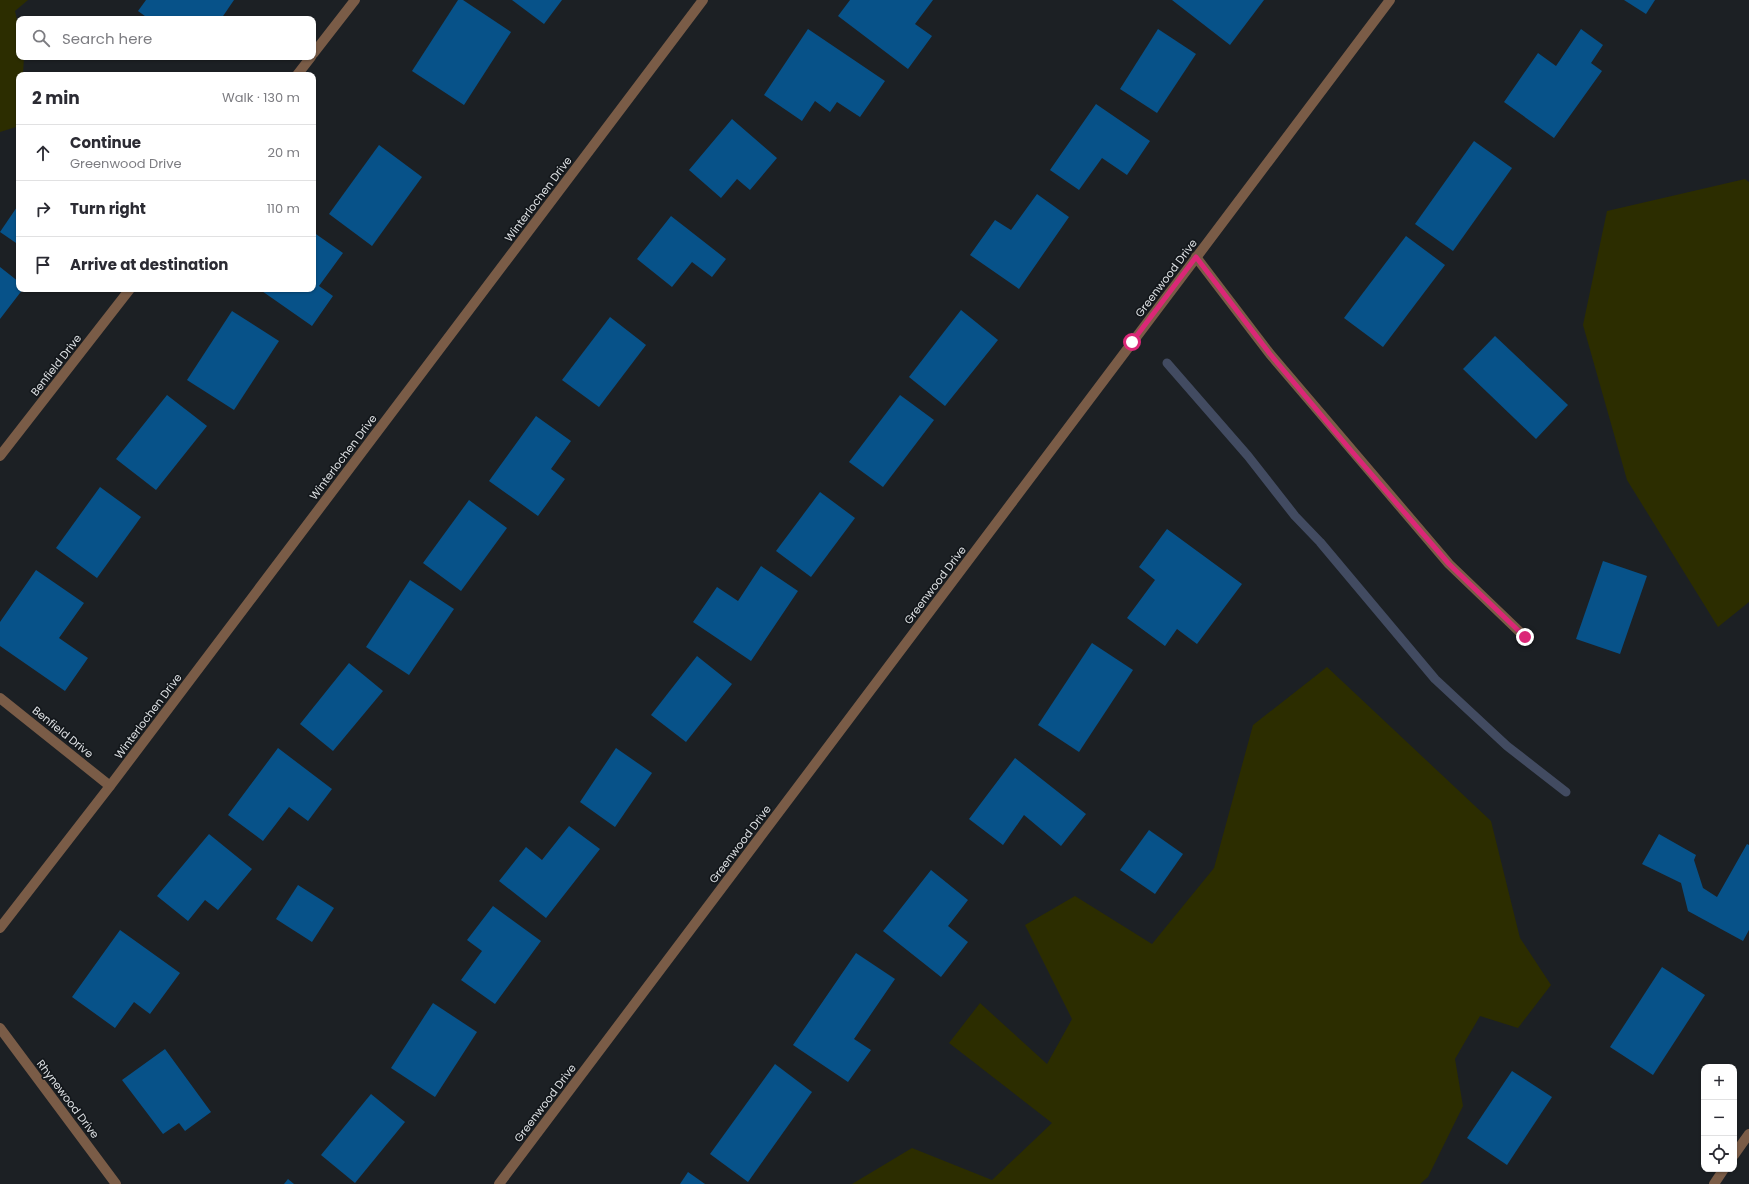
<!DOCTYPE html>
<meta charset="utf-8">
<style>
:root{--surface:#fff;--page:#f7f7f7;--text:#2b2b33;--muted:#7c7c81;--line:#e1e1e2}
body{margin:0;font-family:Poppins,sans-serif;background:var(--page);color:var(--text)}
.controls{position:absolute;right:12px;bottom:12px;display:grid;overflow:hidden;border-radius:8px;box-shadow:0 1px 3px #0004}
.controls button{width:36px;height:36px;display:grid;place-items:center;padding:0;border:0;border-bottom:1px solid var(--line);background:var(--surface);color:var(--text);font:20px sans-serif}
.stop{position:absolute;width:12px;height:12px;margin:-9px;border:3px solid #db2777;border-radius:50%;background:#fff}
.stop.end{background:#db2777;border-color:#fff;box-shadow:0 1px 4px #0008}
.list{margin:0;padding:0;list-style:none}
h2{display:flex;justify-content:space-between;align-items:center;height:52px;margin:0;padding:0 16px;font-size:17px}
h2 small{font-size:13px;font-weight:400;color:var(--muted)}
.list li{display:grid;grid-template-columns:26px 1fr auto;gap:12px;align-items:center;box-sizing:border-box;height:56px;padding:0 16px;border-top:1px solid var(--line)}
.list b{display:block;font-size:15px;white-space:nowrap}
.list p{margin:0;font-size:13px;white-space:nowrap;color:var(--muted)}
.list em{font-size:13px;font-style:normal;color:var(--muted)}
.icon{flex:none;width:22px;height:22px;fill:none;stroke:currentColor;stroke-width:2;stroke-linecap:round;stroke-linejoin:round}
.map{position:relative;flex:none;width:1749px;height:1184px;overflow:hidden}
.search{position:absolute;background:var(--surface);box-shadow:0 1px 3px #0004;left:16px;top:16px;width:300px;height:44px;display:flex;align-items:center;gap:10px;box-sizing:border-box;padding:0 14px;border-radius:8px;color:var(--muted);font-size:15px}
.panel{position:absolute;background:var(--surface);box-shadow:0 1px 3px #0004;left:16px;top:72px;width:300px;height:220px;border-radius:8px}
.map>svg:first-child{display:block}
.green{fill:#2c2d00}
.lines{fill:none;stroke-linecap:round;stroke-linejoin:round}
.stream{stroke:#424b61;stroke-width:9}
.building{fill:#075289}
.minor{stroke:#7a5c47;stroke-width:10}
.route{stroke:#db2777;stroke-width:5}
.labels{text-anchor:middle;stroke-width:3.5;stroke-linejoin:round;paint-order:stroke}
.street-label{font-size:11px;fill:#dde0e3;stroke:#13171b}
</style>
<div class="map">
<svg width="1749" height="1184" viewBox="0 0 1749 1184">
<rect width="100%" height="100%" fill="#1c2024"/>
<g class="green">
<path d="M0 0H28L15 11 19 29V57H24L23 75H19V108L16 127 0 132Z"/>
<path d="M1745 179 1749 182V602L1718 627 1627 480 1583 325 1607 211Z"/>
<path d="M1327 667 1491 821 1520 938 1551 985 1518 1028 1480 1016 1455 1059 1463 1106 1428 1177 1420 1184H852L912 1148 992 1180 1052 1123 949 1043 980 1003 1047 1064 1072 1019 1025 925 1075 896 1152 944 1214 868 1253 725Z"/>
</g>
<g class="lines">
<path class="stream" d="M1167 363 1248 456 1295 516 1320 542 1435 679 1507 746 1566 792"/>
</g>
<g class="building">
<path d="M146 0H234L221 19H149L138 11Z"/>
<path d="M458 0H463L511 32 464 105 412 71Z"/>
<path d="M512 0H562L544 24Z"/>
<path d="M850 0H933L915 24 932 36 908 69 838 16Z"/>
<path d="M1172 0H1264L1230 45Z"/>
<path d="M1624 0H1655L1646 14Z"/>
<path d="M808 29 885 81 860 117 837 102 830 112 815 101 802 121 764 95Z"/>
<path d="M1158 29 1196 54 1157 113 1120 89Z"/>
<path d="M1581 29 1603 45 1591 63 1602 71 1554 138 1504 102 1538 53 1556 66Z"/>
<path d="M1096 104 1150 141 1127 175 1102 158 1079 190 1050 170Z"/>
<path d="M732 119 777 158 750 190 737 179 721 198 689 170Z"/>
<path d="M1474 141 1512 168 1453 251 1415 224Z"/>
<path d="M379 145 422 177 372 246 329 214Z"/>
<path d="M1037 194 1069 217 1019 289 970 255 995 220 1011 230Z"/>
<path d="M19 204V245L0 232Z"/>
<path d="M671 216 726 259 712 277 692 262 672 287 637 259Z"/>
<path d="M313 232 343 253 319 286 333 296 312 326 259 289H313Z"/>
<path d="M1406 236 1445 265 1383 347 1344 318Z"/>
<path d="M0 267 19 282V289H23L0 319Z"/>
<path d="M961 310 998 340 945 406 909 377Z"/>
<path d="M232 311 279 341 234 410 187 380Z"/>
<path d="M610 317 646 345 599 407 562 380Z"/>
<path d="M1495 336 1568 405 1536 439 1463 369Z"/>
<path d="M167 395 207 426 156 490 116 459Z"/>
<path d="M900 395 934 420 883 487 849 462Z"/>
<path d="M536 416 571 441 551 469 565 479 538 516 489 481Z"/>
<path d="M100 487 141 517 97 578 56 548Z"/>
<path d="M820 492 855 518 811 577 776 551Z"/>
<path d="M469 500 507 528 461 591 423 563Z"/>
<path d="M1167 529 1242 584 1197 644 1177 629 1165 646 1127 618 1155 580 1139 567Z"/>
<path d="M1603 561 1647 576 1620 654 1576 639Z"/>
<path d="M761 566 798 591 751 661 693 622 717 587 738 601Z"/>
<path d="M36 570 84 603 59 638 88 658 65 691 0 646V622Z"/>
<path d="M410 580 454 609 409 675 366 647Z"/>
<path d="M1092 643 1133 670 1079 752 1038 725Z"/>
<path d="M697 656 732 684 686 742 651 715Z"/>
<path d="M349 663 383 691 333 751 300 724Z"/>
<path d="M278 748 332 789 308 821 289 807 263 841 228 815Z"/>
<path d="M616 748 652 773 615 827 580 802Z"/>
<path d="M1015 758 1086 814 1061 846 1024 815 1003 845 969 819Z"/>
<path d="M569 826 600 849 546 918 499 881 526 847 542 860Z"/>
<path d="M1149 830 1183 854 1155 894 1120 870Z"/>
<path d="M209 834 252 869 218 910 205 900 188 921 157 896Z"/>
<path d="M1659 834 1696 855 1694 860 1703 888 1717 897 1747 844 1749 845V930L1743 941 1688 911 1681 883 1642 864Z"/>
<path d="M931 870 968 900 948 926 968 942 941 977 883 931Z"/>
<path d="M298 885 334 908 312 942 276 919Z"/>
<path d="M493 906 541 941 495 1004 461 980 482 951 467 940Z"/>
<path d="M120 930 180 973 150 1014 134 1002 115 1028 72 997Z"/>
<path d="M856 953 895 979 854 1039 871 1050 848 1082 793 1045Z"/>
<path d="M1662 967 1705 995 1653 1075 1610 1047Z"/>
<path d="M433 1003 477 1032 435 1097 391 1068Z"/>
<path d="M165 1049 211 1112 185 1131 179 1123 163 1134 122 1080Z"/>
<path d="M775 1064 812 1092 748 1182 710 1154Z"/>
<path d="M1512 1071 1552 1097 1507 1165 1467 1138Z"/>
<path d="M371 1094 405 1122 355 1183 321 1155Z"/>
<path d="M688 1172 705 1184H680Z"/>
<path d="M288 1179 294 1184H284Z"/>
</g>
<g class="lines">
<g class="minor">
<path d="M313 54 355 0"/>
<path d="M297 75 311 57"/>
<path d="M1196 257 1270 354 1449 564 1525 637"/>
<path d="M0 456 130 289"/>
<path d="M0 698 110 786"/>
<path d="M0 928 110 786 703 0"/>
<path d="M0 1028 116 1184"/>
<path d="M1734 1155 1749 1134"/>
<path d="M499 1184 1390 0"/>
<path d="M1714 1184 1724 1169"/>
</g>
</g>
<g class="lines">
<path class="route" d="M1132 342 1196 257 1270 354 1348 447 1449 564 1525 637"/>
</g>
<g class="labels">
<g class="street-label">
<text transform="translate(538 199) rotate(-53)" y="4">Winterlochen Drive</text>
<text transform="translate(1166 278) rotate(-53)" y="4">Greenwood Drive</text>
<text transform="translate(56 365) rotate(-52)" y="4">Benfield Drive</text>
<text transform="translate(343 457) rotate(-53)" y="4">Winterlochen Drive</text>
<text transform="translate(935 585) rotate(-53)" y="4">Greenwood Drive</text>
<text transform="translate(148 716) rotate(-53)" y="4">Winterlochen Drive</text>
<text transform="translate(63 732) rotate(39)" y="4">Benfield Drive</text>
<text transform="translate(740 844) rotate(-53)" y="4">Greenwood Drive</text>
<text transform="translate(68 1099) rotate(53)" y="4">Rhynewood Drive</text>
<text transform="translate(545 1103) rotate(-53)" y="4">Greenwood Drive</text>
</g>
</g>
</svg>
<div class="controls">
<button>+</button>
<button>−</button>
<button><svg class="icon" aria-label="locate" viewBox="0 0 24 24"><circle cx="12" cy="12" r="6"/><path d="M12 2v4M12 18v4M2 12h4M18 12h4"/></svg></button>
</div>
<div class="stop" style="left:1132px;top:342px"></div>
<div class="stop end" style="left:1525px;top:637px"></div>
<div class="search"><svg class="icon" aria-label="search" viewBox="0 0 24 24"><circle cx="10" cy="10" r="6"/><path d="M15 15l6 6"/></svg>Search here</div>
<section class="panel">
<h2>2 min<small>Walk · 130 m</small></h2>
<ul class="list">
<li><svg class="icon" aria-label="ahead" viewBox="0 0 24 24"><path d="M12 20V5M6 11l6-6 6 6"/></svg><div><b>Continue</b><p>Greenwood Drive</p></div><em>20 m</em></li>
<li><svg class="icon" aria-label="right" viewBox="0 0 24 24"><path d="M7 20v-9h11M14 6l5 5-5 5"/></svg><div><b>Turn right</b></div><em>110 m</em></li>
<li><svg class="icon" aria-label="arrive" viewBox="0 0 24 24"><path d="M6 21V4h12l-3 4 3 4H6"/></svg><div><b>Arrive at destination</b></div></li>
</ul>
</section>
</div>
